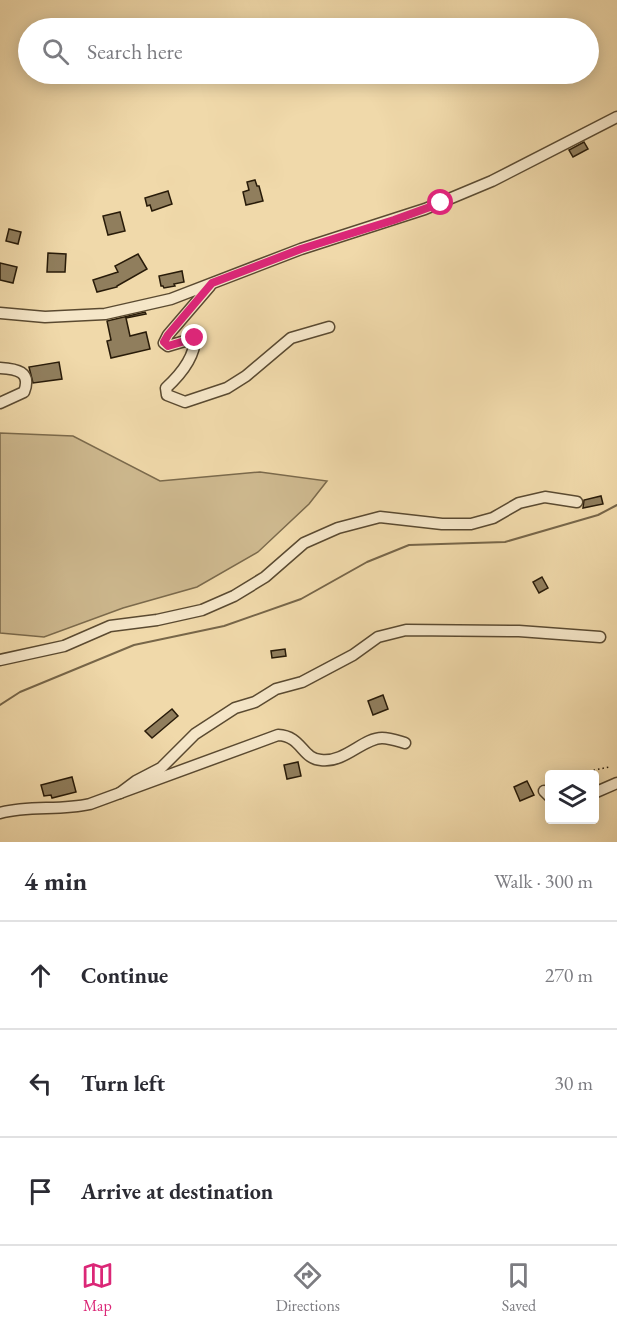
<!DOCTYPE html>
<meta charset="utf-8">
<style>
:root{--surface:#fff;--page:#f2f2f3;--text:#2b2b33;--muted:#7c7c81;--line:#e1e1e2;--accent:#db2777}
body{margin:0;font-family:"EB Garamond",serif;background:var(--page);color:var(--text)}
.controls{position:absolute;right:18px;bottom:18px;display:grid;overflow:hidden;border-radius:6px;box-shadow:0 3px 15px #0003}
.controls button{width:54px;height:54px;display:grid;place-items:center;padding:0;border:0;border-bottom:2px solid var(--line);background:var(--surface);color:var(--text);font:30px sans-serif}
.stop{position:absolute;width:18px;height:18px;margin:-14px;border:4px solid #db2777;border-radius:50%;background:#fff}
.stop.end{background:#db2777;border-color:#fff;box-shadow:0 2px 6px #0008}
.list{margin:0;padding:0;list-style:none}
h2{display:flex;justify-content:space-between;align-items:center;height:78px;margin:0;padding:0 24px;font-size:26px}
h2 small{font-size:20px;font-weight:400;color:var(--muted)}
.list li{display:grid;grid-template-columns:39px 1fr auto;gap:18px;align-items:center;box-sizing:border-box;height:108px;padding:0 24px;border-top:2px solid var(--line)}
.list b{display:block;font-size:22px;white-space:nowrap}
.list em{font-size:20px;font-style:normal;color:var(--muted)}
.icon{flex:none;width:33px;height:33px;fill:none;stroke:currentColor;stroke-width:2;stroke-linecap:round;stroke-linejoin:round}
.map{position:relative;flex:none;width:617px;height:842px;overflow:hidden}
.search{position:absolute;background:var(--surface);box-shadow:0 3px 15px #0003;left:18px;right:18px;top:18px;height:66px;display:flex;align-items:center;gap:15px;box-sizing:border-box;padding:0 21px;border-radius:33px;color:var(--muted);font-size:22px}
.sheet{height:402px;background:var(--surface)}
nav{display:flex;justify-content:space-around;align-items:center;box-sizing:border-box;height:84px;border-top:2px solid var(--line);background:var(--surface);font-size:16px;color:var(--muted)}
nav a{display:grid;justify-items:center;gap:3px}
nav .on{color:var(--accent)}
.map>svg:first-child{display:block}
.green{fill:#ceb98f;stroke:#7b6a4c;stroke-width:1.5}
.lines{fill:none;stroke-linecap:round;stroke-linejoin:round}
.stream{stroke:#776649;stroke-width:2}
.building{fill:#907e5d;stroke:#281b09;stroke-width:1.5}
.minor-casing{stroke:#5a4a31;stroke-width:13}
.path{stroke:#281b09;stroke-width:1.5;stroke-dasharray:1.5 3;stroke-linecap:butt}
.minor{stroke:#f5e6c8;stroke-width:10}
.route{stroke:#db2777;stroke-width:8}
</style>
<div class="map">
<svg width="617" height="842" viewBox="0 0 617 842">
<rect width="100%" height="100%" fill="#f0d9aa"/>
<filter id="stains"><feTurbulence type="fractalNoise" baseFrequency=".00333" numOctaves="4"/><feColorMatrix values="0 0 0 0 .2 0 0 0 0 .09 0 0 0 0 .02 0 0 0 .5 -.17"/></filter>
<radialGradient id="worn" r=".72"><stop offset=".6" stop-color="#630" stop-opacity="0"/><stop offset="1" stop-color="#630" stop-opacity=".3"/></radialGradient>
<path class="green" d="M0 433 73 436 160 481 260 472 327 481 309 504 258 552 197 587 123 608 44 637 0 633Z"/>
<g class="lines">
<path class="stream" d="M0 705 20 692 134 645 224 626 301 599 367 562 409 545 505 542 598 515 617 505"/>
</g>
<g class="building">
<path d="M584 142 588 149 573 157 569 150Z"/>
<path d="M255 180 257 186H259L263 201 246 205 243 192 249 190 247 182Z"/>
<path d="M168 191 172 204 152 211 150 205 147 206 145 198Z"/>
<path d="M120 212 125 231 108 235 103 216Z"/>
<path d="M9 229 21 232 18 244 6 241Z"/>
<path d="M48 253 66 254 65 272H47Z"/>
<path d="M138 254 147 269 117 286V287L97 292 93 280 118 272 115 266Z"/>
<path d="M0 263 17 267 13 283 0 280Z"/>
<path d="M182 271 184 282 174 284 175 286 164 288 163 286H161L159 276Z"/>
<path d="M145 312 146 314 126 318 130 336 146 332 150 349 111 358 107 341 111 340 107 321Z"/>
<path d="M59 362 62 379 33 383 29 367Z"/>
<path d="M601 496 603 504 583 508 584 500Z"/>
<path d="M542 577 548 588 539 593 533 582Z"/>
<path d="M285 649 286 656 272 658 271 651Z"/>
<path d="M383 695 388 709 373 715 368 701Z"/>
<path d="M172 709 178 716 152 738 145 731Z"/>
<path d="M298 762 301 776 287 779 284 765Z"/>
<path d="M72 777 76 792 52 798 51 795 44 796 41 785Z"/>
<path d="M527 781 534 795 520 801 514 787Z"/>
</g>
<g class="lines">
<g class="minor-casing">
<g id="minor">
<path d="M210 286 168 335 164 343 168 346 195 338C195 357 179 376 166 388L167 395 185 402 227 388 246 376 291 338 329 327"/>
<path d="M0 313 45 317 105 314 171 299 301 249 425 209 492 181 617 117"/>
<path d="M0 368C16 369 32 371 24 392L0 403"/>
<path d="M0 660 64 646 110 626 157 620 202 610 234 596 265 577 304 543 338 528 380 517 442 524H471L493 518 519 503 545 497 577 502"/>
<path d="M544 791 550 797"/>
<path d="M120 793 136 781 161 768 195 734 235 708 255 702 276 689 302 682 353 655 378 637 406 630 519 631 600 637"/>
<path d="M594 793 617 783"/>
<path d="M0 813C29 805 60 811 90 804L278 735C302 736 302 759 321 760 345 763 363 738 382 738 390 738 398 741 405 743"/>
</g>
</g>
<path class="path" d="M576 774 609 767"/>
<use href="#minor" class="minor"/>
</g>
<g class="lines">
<path class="route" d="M195 338 168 346 164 342 168 335 212 283 301 249 394 220 441 203"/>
</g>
<rect width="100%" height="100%" filter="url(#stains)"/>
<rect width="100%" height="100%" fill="url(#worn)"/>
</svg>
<div class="controls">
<button><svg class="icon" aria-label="layers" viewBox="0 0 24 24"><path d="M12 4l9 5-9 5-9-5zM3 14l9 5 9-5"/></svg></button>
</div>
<div class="stop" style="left:441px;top:203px"></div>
<div class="stop end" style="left:195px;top:338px"></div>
<div class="search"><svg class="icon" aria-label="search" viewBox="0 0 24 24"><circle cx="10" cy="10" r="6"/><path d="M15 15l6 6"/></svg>Search here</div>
</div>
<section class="sheet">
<h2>4 min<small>Walk · 300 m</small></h2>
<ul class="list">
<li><svg class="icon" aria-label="ahead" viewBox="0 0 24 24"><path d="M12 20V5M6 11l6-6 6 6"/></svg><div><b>Continue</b></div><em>270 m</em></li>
<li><svg class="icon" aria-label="left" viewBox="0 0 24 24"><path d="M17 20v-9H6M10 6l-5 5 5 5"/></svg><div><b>Turn left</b></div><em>30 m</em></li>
<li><svg class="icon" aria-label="arrive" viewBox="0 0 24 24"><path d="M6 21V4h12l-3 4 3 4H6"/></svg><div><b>Arrive at destination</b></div></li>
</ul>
</section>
<nav>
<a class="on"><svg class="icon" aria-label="map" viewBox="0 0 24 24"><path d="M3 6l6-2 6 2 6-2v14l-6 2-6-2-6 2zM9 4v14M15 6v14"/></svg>Map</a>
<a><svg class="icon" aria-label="directions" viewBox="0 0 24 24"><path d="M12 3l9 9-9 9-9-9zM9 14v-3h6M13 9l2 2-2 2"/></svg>Directions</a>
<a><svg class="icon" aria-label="saved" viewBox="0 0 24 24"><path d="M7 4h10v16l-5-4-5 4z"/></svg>Saved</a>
</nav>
